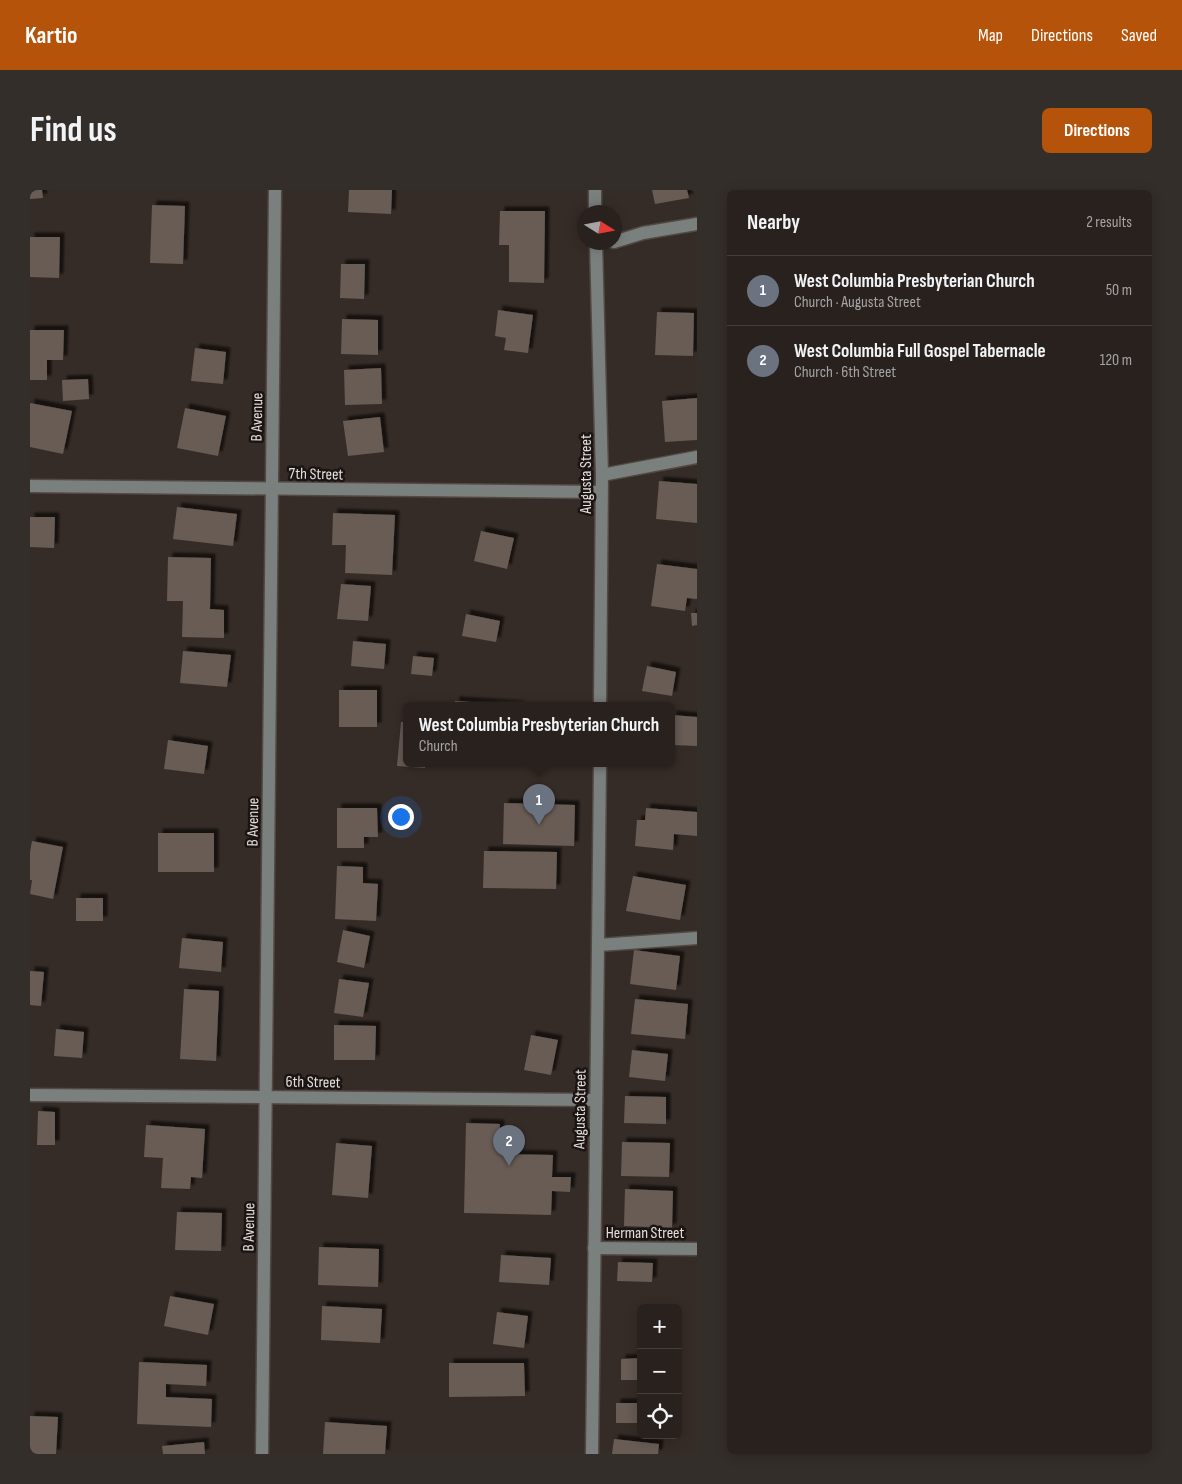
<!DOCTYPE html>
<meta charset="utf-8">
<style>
:root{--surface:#28211d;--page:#342e2a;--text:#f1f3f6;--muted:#a5a3a4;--line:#443e3b;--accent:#b45309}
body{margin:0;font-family:"Sofia Sans Condensed",sans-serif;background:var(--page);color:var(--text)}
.controls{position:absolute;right:15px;bottom:15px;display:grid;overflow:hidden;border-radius:8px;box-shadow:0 2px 12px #0003}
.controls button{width:45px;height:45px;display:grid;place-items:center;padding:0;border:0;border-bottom:1px solid var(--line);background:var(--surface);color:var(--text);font:25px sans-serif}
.compass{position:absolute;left:547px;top:15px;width:45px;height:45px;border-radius:50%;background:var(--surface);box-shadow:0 2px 12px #0003;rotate:101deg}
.you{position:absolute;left:370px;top:626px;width:18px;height:18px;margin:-12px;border:4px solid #fff;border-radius:50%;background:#1a73e8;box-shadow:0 0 0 8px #1a73e833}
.badge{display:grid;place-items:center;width:32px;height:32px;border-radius:50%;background:var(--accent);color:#fff;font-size:16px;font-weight:700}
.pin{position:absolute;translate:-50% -41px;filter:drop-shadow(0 1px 2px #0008)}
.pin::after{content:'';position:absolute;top:26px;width:18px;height:15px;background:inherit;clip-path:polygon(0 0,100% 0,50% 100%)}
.popup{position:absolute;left:373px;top:512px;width:272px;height:65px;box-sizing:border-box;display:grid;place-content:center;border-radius:8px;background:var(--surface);filter:drop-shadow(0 1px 4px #0005);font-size:16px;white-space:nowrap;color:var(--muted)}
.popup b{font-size:19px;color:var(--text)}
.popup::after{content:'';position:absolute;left:50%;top:100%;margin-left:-10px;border:10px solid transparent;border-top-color:var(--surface)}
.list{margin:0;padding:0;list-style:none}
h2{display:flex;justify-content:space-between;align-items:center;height:65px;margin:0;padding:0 20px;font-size:21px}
h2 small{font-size:16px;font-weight:400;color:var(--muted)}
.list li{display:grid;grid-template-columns:32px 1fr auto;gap:15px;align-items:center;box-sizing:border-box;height:70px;padding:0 20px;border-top:1px solid var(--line)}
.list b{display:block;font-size:19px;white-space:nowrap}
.list p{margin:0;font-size:16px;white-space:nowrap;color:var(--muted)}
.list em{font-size:16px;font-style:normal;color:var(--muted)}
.icon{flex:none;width:28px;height:28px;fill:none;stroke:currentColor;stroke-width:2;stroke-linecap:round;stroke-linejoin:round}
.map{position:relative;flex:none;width:667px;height:1264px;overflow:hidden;border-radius:8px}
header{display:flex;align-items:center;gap:30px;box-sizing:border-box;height:70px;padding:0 25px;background:var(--accent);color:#fff}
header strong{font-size:24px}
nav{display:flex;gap:28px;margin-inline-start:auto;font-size:18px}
.intro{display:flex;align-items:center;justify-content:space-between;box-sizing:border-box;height:120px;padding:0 30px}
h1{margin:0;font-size:35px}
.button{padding:12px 22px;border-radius:8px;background:var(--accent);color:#fff;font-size:18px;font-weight:700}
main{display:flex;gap:30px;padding:0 30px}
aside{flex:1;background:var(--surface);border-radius:8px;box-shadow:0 2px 12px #0003}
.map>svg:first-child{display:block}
.building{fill:#675b55;filter:url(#shadow)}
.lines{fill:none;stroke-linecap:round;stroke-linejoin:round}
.minor-casing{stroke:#524944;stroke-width:15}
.minor{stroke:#7a807e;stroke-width:12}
.labels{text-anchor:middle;stroke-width:5;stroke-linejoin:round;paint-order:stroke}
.street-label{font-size:16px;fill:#e6dfdc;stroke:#1a1513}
</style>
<header>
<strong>Kartio</strong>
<nav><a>Map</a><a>Directions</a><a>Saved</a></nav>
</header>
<div class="intro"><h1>Find us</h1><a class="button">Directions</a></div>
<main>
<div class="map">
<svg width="667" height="1264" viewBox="0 0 667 1264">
<defs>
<filter id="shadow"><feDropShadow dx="4.5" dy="-4.5" stdDeviation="1" flood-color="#0009"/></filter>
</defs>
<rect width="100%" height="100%" fill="#362c27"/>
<g class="building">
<path d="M0 0H12L13 8 0 9Z"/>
<path d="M319 0H362L361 24 318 22Z"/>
<path d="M622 0H657L659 8 625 14Z"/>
<path d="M122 15 155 16 153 74 120 73Z"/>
<path d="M470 21H515L514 93 479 92V55H469Z"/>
<path d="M0 47H30L29 88 0 87Z"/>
<path d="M311 74H335L334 109 310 108Z"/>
<path d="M468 120 503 125 498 163 474 160 476 148 465 146Z"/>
<path d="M627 122 664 123 663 166 625 165Z"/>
<path d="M312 129 348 130V165L311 164Z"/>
<path d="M0 140H34L33 170H17V190H0Z"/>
<path d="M165 158 196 162 193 194 161 191Z"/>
<path d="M351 178 352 214 315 215 314 180Z"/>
<path d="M58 189 59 209 33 211 32 190Z"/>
<path d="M667 208V250L635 252 632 211Z"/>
<path d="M0 213 42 221 33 264 0 257Z"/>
<path d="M155 218 196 226 188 266 147 258Z"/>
<path d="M350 227 354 262 318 266 313 231Z"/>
<path d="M629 291 667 294V333L626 329Z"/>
<path d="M147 317 207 324 203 356 143 349Z"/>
<path d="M303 323 365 325 362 385 315 383 316 355H302Z"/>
<path d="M0 327H25L24 358 0 357Z"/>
<path d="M451 341 484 348 477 379 444 371Z"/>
<path d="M138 367 181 368 180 419 194 420V448L152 447 153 411H137Z"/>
<path d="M627 374 667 379V409L657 408 655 421 621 416Z"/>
<path d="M311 394 341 396 338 431 307 429Z"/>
<path d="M661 423H667V435L662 436Z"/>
<path d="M436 424 470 431 466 452 432 446Z"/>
<path d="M323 451 356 454 354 479 321 476Z"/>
<path d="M153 461 201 465 197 497 150 493Z"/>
<path d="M383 466 404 468 402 486 381 484Z"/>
<path d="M617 476 646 482 642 506 612 501Z"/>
<rect x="309" y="500" width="38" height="37"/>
<path d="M425 511 490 515V516H425Z"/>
<path d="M642 525 667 527V556L642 555Z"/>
<path d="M371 532H376V574H395V578L367 576Z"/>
<path d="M138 550 178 556 174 584 134 579Z"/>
<path d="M474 613 545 615 544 656 473 654Z"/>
<path d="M307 618H347L348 647H334V658H307Z"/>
<path d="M616 618 667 622V646L644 644 643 660 605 656 607 630H615Z"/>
<rect x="128" y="643" width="56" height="39"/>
<path d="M2 651 33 657 23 709 0 704 2 690H0V662Z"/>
<path d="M454 661 527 662 526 699 453 698Z"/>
<path d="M307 676 333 677V693L348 694 346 731 305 729Z"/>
<path d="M603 686 656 695 650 730 596 721Z"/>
<rect x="46" y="708" width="27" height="23"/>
<path d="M313 740 340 746 334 778 307 772Z"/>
<path d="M152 748 193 752 191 782 149 778Z"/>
<path d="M604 760 650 766 646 800 600 794Z"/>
<path d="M0 781 14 782 11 816 0 815Z"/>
<path d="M309 789 339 793 333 827 304 823Z"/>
<path d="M154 799 189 801 186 871 150 869Z"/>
<path d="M605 809 658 814 655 849 601 844Z"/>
<path d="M304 835 346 836 345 870H304Z"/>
<path d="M26 839 54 842 52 868 24 866Z"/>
<path d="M501 845 528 850 521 885 494 880Z"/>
<path d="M602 860 638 864 635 891 599 887Z"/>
<path d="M595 906 636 907V934L594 933Z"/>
<path d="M8 921 25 922V955H7Z"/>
<path d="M436 933 470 934 469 964 523 965 522 987H541L540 1002 522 1001 521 1025 434 1023Z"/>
<path d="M116 935 175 939 172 988 161 987 160 999 131 998 133 968 114 967Z"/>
<path d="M592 952 640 953 639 987 591 986Z"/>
<path d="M306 953 342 956 338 1008 302 1005Z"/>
<path d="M595 999 643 1001 642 1038 594 1036Z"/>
<path d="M147 1022 192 1023 191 1061 145 1060Z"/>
<path d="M289 1057 349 1059 348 1097 288 1095Z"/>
<path d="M471 1065 521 1068 519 1095 469 1092Z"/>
<path d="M588 1072 623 1073 622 1092 587 1091Z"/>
<path d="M140 1106 184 1114 178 1145 134 1136Z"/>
<path d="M292 1116 352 1119 350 1153 291 1150Z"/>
<path d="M467 1122 498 1126 494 1158 463 1154Z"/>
<path d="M611 1168V1190H591V1169Z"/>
<path d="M109 1172 177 1175 176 1196 136 1194V1207L182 1209 181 1237 107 1234Z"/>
<path d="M419 1173H494L495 1206 419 1207Z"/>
<rect x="586" y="1213" width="25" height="20"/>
<path d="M0 1226 28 1227 26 1264H0Z"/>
<path d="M295 1232 357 1236 355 1264H293Z"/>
<path d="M584 1249 629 1254 628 1264H582Z"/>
<path d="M174 1252 175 1264H133L132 1256Z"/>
</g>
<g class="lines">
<g class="minor-casing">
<g id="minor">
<path d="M565 0V22"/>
<path d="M566 52 572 285 570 516"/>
<path d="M584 52 613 43 667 34"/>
<path d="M572 285 667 267"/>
<path d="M0 296 571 302"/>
<path d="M569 755 667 748"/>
<path d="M0 905 565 910"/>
<path d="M564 1058 667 1059"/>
<path d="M232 1264 245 0"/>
<path d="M562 1264C564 1034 569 804 570 574"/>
</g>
</g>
<use href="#minor" class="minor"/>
</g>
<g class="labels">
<g class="street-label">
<text transform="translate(226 227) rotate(-89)" y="6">B Avenue</text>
<text transform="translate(286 283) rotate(1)" y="6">7th Street</text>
<text transform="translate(555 284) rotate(-90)" y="6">Augusta Street</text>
<text transform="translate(222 632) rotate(-89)" y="6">B Avenue</text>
<text transform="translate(283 891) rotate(1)" y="6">6th Street</text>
<text transform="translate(549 919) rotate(-89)" y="6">Augusta Street</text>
<text transform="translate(218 1037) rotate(-89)" y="6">B Avenue</text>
<text x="615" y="1048">Herman Street</text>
</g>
</g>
</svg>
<div class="controls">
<button>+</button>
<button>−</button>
<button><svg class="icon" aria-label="locate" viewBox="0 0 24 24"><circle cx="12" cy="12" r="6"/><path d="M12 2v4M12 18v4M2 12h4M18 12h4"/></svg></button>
</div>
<svg class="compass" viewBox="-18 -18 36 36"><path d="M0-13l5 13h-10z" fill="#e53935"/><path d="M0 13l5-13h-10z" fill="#a5a3a4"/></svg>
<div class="you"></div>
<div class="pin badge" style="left:509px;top:635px;background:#6b7280">1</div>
<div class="popup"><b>West Columbia Presbyterian Church</b>Church</div>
<div class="pin badge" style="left:479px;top:976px;background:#6b7280">2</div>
</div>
<aside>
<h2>Nearby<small>2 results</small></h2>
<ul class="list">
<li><span class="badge" style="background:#6b7280">1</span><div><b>West Columbia Presbyterian Church</b><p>Church · Augusta Street</p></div><em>50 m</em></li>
<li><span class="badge" style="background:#6b7280">2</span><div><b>West Columbia Full Gospel Tabernacle</b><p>Church · 6th Street</p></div><em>120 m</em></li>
</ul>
</aside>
</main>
